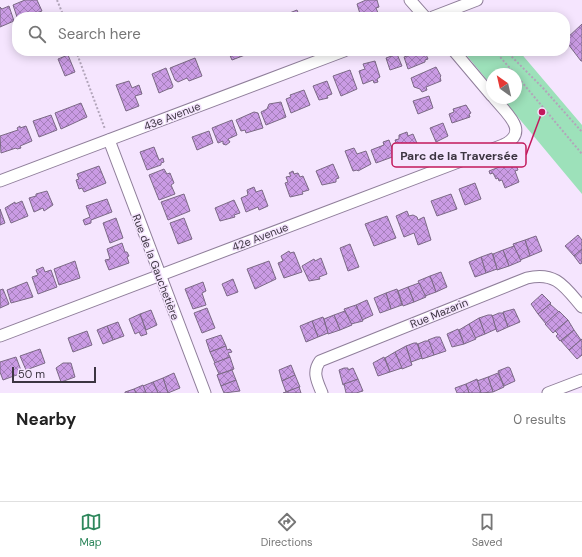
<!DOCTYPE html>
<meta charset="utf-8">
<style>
:root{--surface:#fff;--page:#f2f2f2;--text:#222;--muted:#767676;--line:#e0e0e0;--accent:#2e875c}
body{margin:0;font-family:"DM Sans",sans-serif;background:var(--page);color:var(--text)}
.compass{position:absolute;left:486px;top:68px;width:36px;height:36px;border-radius:50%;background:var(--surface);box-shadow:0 2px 10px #0003;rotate:326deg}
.scale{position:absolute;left:12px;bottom:10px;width:84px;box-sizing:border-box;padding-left:4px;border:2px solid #3c3541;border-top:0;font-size:11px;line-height:14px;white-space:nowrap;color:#3c3541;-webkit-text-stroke:3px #f5e5fe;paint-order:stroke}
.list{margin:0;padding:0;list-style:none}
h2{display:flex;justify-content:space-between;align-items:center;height:52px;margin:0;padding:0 16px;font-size:17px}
h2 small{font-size:13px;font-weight:400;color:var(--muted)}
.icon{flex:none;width:22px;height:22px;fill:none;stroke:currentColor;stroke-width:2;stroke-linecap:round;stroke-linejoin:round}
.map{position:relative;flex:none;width:582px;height:393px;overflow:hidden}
.search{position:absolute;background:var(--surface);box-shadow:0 2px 10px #0003;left:12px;right:12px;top:12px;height:44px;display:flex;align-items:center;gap:10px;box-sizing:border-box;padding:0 14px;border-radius:16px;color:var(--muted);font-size:15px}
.sheet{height:108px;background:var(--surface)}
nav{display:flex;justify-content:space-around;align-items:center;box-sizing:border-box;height:56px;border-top:1px solid var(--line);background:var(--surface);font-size:11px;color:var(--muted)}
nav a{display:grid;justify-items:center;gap:2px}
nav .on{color:var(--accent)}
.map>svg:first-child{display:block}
.green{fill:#9de1ba}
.building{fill:url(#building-cross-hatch);stroke:#7b6985}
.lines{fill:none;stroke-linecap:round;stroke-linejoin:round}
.street-casing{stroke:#8f7e9a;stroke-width:13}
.path{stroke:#b2a5ba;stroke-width:2;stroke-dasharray:2 2;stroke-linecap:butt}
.street{stroke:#fff;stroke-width:11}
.labels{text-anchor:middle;stroke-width:3;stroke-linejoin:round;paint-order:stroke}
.street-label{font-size:11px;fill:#3c3541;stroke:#f5e5fe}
.leader{fill:none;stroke:#c2185b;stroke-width:1.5}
.callout-dot{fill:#c2185b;stroke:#f5e5fe;stroke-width:1.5}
.callout{fill:#f5e5fe;stroke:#c2185b;stroke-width:1.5}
.callout-label{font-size:12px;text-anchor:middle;font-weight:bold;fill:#3c3541}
</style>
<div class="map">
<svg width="582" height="393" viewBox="0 0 582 393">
<defs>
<pattern id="building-cross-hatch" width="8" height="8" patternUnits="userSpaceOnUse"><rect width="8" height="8" fill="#ca9be4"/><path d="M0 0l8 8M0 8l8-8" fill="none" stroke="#a57fba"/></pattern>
</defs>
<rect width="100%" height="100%" fill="#f5e5fe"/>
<path class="green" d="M463 51H519L582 125V194L502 98H516V74H492V86Z"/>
<g class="building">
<path d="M25 0H37L42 11 25 17H17L13 5Z"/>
<path d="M366 0H377L379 7 376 8 378 13 361 17 357 4Z"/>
<path d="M9 6 14 21 0 27V7L2 9Z"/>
<path d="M297 10 300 17H282V16Z"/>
<path d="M582 24V61H581L565 40Z"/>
<path d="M228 51H244L245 55 232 60Z"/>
<path d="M244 51H257L245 55Z"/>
<path d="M422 51V53L425 52 428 59 425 60V62L408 69 404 57Z"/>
<path d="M397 54 402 66 390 70 386 58Z"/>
<path d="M68 55 75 72 65 76 58 59Z"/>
<path d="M195 58 202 76 189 81 187 78 178 82 175 80 170 68Z"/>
<path d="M375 61 380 77 377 79 378 82 374 83 373 80 363 84 359 71 365 69 363 64Z"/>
<path d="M436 67 441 76 440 77 441 81 426 87 427 90 422 92 420 89 414 87 411 78Z"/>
<path d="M166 68 173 86 172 88 168 89 159 93 152 74Z"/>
<path d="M350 70 357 89 341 96 333 76Z"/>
<path d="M129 81 132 88 139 85 142 94 135 96 139 106 126 111 116 85Z"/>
<path d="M327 81 332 94 327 96 328 98 319 100 313 86Z"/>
<path d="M304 90 310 105 291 113 286 99 291 97 290 95Z"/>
<path d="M429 96 433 108 418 114 413 101Z"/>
<path d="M281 102 286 117 266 125 261 112 267 109 269 104Z"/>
<path d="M81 103 87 117 61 129 55 113Z"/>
<path d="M466 105 471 113 469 114 470 117 452 123 449 114 454 112 453 109Z"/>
<path d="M254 112 258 113 263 128 246 133 245 130 241 131 236 120Z"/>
<path d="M51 115 57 130 39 137 33 121Z"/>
<path d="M232 120 237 135 228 139 230 142 226 145 223 144V141L218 143 212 128Z"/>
<path d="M443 123 448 136 436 142 430 128Z"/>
<path d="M20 126V128L26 126 32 141 20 146 21 148 17 149 16 148 1 153 0 136 18 130 17 128Z"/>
<path d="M209 131 213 143 197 150 192 137Z"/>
<path d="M407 132 408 136 413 134 419 148 400 153 395 140 399 139V135Z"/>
<path d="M389 140 395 156 376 163 371 150 384 145 383 142Z"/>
<path d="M154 147 159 160 163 158 164 162 161 163V165L147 170 140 152Z"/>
<path d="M354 148 357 154 366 151 371 164 358 171 357 170 353 171 345 151Z"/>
<path d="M512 162 513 166 516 165 518 170 515 171 519 182 505 188 502 180 499 181 498 178 496 179 493 173 490 174 489 171Z"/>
<path d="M333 164 339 178 336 179V182L322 185 316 171Z"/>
<path d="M99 166 106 183 84 192 82 188 79 189 76 180 79 179 77 174Z"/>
<path d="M164 169 167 174 170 173 174 183 171 185 175 194 159 200 149 175Z"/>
<path d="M293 171 294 174 298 173 300 177 303 176 309 190 302 192 303 194 290 197 285 183 288 182 286 177 291 176 289 173Z"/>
<path d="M475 183 481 199 465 205 459 189Z"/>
<path d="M254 187 256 192 262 190 268 206 259 210 258 207 246 212 241 198 248 195 247 190Z"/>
<path d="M47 191 53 205 44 211 43 208 34 212 29 198 36 196V194Z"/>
<path d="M184 194 190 211 168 220 161 202Z"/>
<path d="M451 194 457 209 437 216 431 201Z"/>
<path d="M107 199 112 212 91 220V223L85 225 83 220 90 217 86 206Z"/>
<path d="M234 200 240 213 234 215 235 217 220 221 215 208Z"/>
<path d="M22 201 28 216 11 223 5 208 15 202V204Z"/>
<path d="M0 209 5 223 0 225Z"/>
<path d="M407 211 409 216 413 215 417 217 418 220 424 217 431 240 418 245 414 233 404 237 396 216Z"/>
<path d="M387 216 396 238 374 246 365 224Z"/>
<path d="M116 218 123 238 110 243 103 223Z"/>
<path d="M184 218 192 239 178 244 170 223Z"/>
<path d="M578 235 582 240V249L574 256 565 246Z"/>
<path d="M536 236 542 251 530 256 525 240Z"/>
<path d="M525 240 530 256 520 260 513 244Z"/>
<path d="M122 243 125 252H127L129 256 127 257 129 263 109 270 105 260 110 259 107 249Z"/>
<path d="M350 244 359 267 348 271 340 248Z"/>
<path d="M514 246 521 261 509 266 503 250Z"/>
<path d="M582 249V263L580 264 574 256Z"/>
<path d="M503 250 509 266 497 270 493 254Z"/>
<path d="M289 251 290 253 294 252 302 272 284 278 278 263 283 261 281 256Z"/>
<path d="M492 253 497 269 486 273 481 257Z"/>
<path d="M481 257 486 273 475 277 469 262Z"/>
<path d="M321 258 327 274 319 277 320 279 309 281 302 266 314 259 315 261Z"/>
<path d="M75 261 80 278 59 285 54 269Z"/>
<path d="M269 261 276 279 255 289 247 269Z"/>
<path d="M43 267 45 272 51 270 57 287 38 294 32 277 38 275 36 270Z"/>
<path d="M441 272 447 287 436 292 430 276Z"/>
<path d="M430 276 436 292 425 296 418 281Z"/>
<path d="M233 279 238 292 227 296 222 284Z"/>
<path d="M27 282 33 297 11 303 7 290Z"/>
<path d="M203 282 206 291 202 293 206 305 193 309 185 289Z"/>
<path d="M419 283 426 297 414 302 408 287Z"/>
<path d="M408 287 414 302 403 306 398 291Z"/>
<path d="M3 289 9 304 0 308V290Z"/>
<path d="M397 289 402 305 391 309 386 293Z"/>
<path d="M386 293 391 309 380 313 374 298Z"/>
<path d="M542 294 551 303 538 314 531 304Z"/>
<path d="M367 300 373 315 362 320 356 305Z"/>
<path d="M550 304 559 312 546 324 538 314Z"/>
<path d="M356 305 363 321 351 324 344 309Z"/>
<path d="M207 308 215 328 202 333 194 313Z"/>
<path d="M514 309 520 322 508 327 503 312Z"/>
<path d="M151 310 157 325 146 330 140 314Z"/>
<path d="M345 311 352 325 340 330 334 315Z"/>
<path d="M559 311 568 320 553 333 545 324Z"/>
<path d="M499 313H503L508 327 497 332 492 316Z"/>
<path d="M140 314 147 334 141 336 139 332 135 334 129 319Z"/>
<path d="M334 315 340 330 328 334 324 319Z"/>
<path d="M488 315H492L496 329 485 334 479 318Z"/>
<path d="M323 317 328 333 318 337 312 321Z"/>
<path d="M479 318 485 334 475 338 469 324Z"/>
<path d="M568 320 574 330 560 341 556 336 558 334 555 331Z"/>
<path d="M312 321 318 337 306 342 300 326Z"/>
<path d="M118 322 124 336 113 340 107 326Z"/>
<path d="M469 324 476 339 464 344 459 330Z"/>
<path d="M107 326 113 340 103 344 97 330Z"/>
<path d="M458 329 464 344 452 347 447 334Z"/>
<path d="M574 330 581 340 569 350 561 341Z"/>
<path d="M87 331 92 345 73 352 68 338Z"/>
<path d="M221 335 226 346 210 352 206 340Z"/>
<path d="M436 337H440L446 351 434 355 428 340Z"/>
<path d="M582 339V355L577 359 569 350Z"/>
<path d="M425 341H429L434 355 422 359 418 344Z"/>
<path d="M414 343H417L422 358 411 362 406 346Z"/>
<path d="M226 346 227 350 230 349 232 352 228 353 230 357 215 363 210 352Z"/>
<path d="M406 346 412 365 402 369 395 352Z"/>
<path d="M40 349 45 363 26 370 20 356Z"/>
<path d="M395 352 402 368 390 372 385 358Z"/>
<path d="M16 357 22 373 3 380 0 372V362Z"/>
<path d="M230 357 234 369 217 375 219 374 214 363Z"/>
<path d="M384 357 390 372 378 376 373 363Z"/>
<path d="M63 363H71L75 377 61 382 56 368Z"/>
<path d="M291 365 295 375 282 381 279 370Z"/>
<path d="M508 367 510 368 515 381 504 386 498 371Z"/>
<path d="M344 368H348V370L353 368 358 379 343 385 339 370Z"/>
<path d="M232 370 236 380 221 386 217 375Z"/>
<path d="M174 373 180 388 168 393 163 378Z"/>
<path d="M498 373 504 387 493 392 488 377Z"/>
<path d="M295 375 300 387 286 392 282 381Z"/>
<path d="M488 377 493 392 481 393 477 381Z"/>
<path d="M163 378 168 393H158L153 382Z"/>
<path d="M358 379 363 391 356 393H346L344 384Z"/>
<path d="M477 379 481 393H469L466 384Z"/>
<path d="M236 380 240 391 224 393 221 386Z"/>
<path d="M153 382 158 393H146L143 386Z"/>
<path d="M466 384 469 393H457L455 388Z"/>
<path d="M143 385 146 393H136L134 389Z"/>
<path d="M299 387 301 393H283L286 392Z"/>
<path d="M134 389 136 393H125V392Z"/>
</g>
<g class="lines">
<g class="street-casing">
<g id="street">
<path d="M410 0 425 17"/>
<path d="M433 17 477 0"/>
<path d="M454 51 492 96"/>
<path d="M109 140 205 393"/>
<path d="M0 181 344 51"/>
<path d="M0 336 503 145C531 132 506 113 494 98"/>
<path d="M322 393C317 381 312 372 320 361L527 278C556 271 565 287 582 307"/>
<path d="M548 393 582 380"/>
</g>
</g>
<g class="path">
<path d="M57 0 64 17"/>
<path d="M76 51 105 129"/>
<path d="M495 51 515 74"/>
<path d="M506 51 543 88 582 132"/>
<path d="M516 75 582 154"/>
</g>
<use href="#street" class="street"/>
</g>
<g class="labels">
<g class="street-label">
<text transform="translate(172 116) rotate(-21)" y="4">43e Avenue</text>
<text transform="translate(260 237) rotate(-21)" y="4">42e Avenue</text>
<text transform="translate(156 267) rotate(69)" y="4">Rue de la Gauchetière</text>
<text transform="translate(439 313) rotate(-22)" y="4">Rue Mazarin</text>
</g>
</g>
<path class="leader" d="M542 112L526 155"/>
<circle class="callout-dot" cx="542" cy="112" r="4"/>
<rect class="callout" x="392" y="143" width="134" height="24" rx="4"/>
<g class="callout-label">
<text x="459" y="160">Parc de la Traversée</text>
</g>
</svg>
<svg class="compass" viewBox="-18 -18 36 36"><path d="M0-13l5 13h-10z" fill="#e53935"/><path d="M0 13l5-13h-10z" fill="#767676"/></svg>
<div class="scale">50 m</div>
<div class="search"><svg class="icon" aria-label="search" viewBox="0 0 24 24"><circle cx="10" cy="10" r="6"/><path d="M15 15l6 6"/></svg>Search here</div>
</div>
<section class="sheet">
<h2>Nearby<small>0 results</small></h2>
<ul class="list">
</ul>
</section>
<nav>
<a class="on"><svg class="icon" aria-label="map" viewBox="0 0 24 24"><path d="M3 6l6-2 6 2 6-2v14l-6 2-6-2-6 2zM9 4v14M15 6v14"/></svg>Map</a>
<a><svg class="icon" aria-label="directions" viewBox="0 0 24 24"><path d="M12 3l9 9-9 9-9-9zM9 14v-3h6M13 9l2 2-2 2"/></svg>Directions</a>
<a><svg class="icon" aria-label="saved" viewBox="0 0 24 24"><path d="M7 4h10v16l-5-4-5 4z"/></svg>Saved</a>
</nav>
